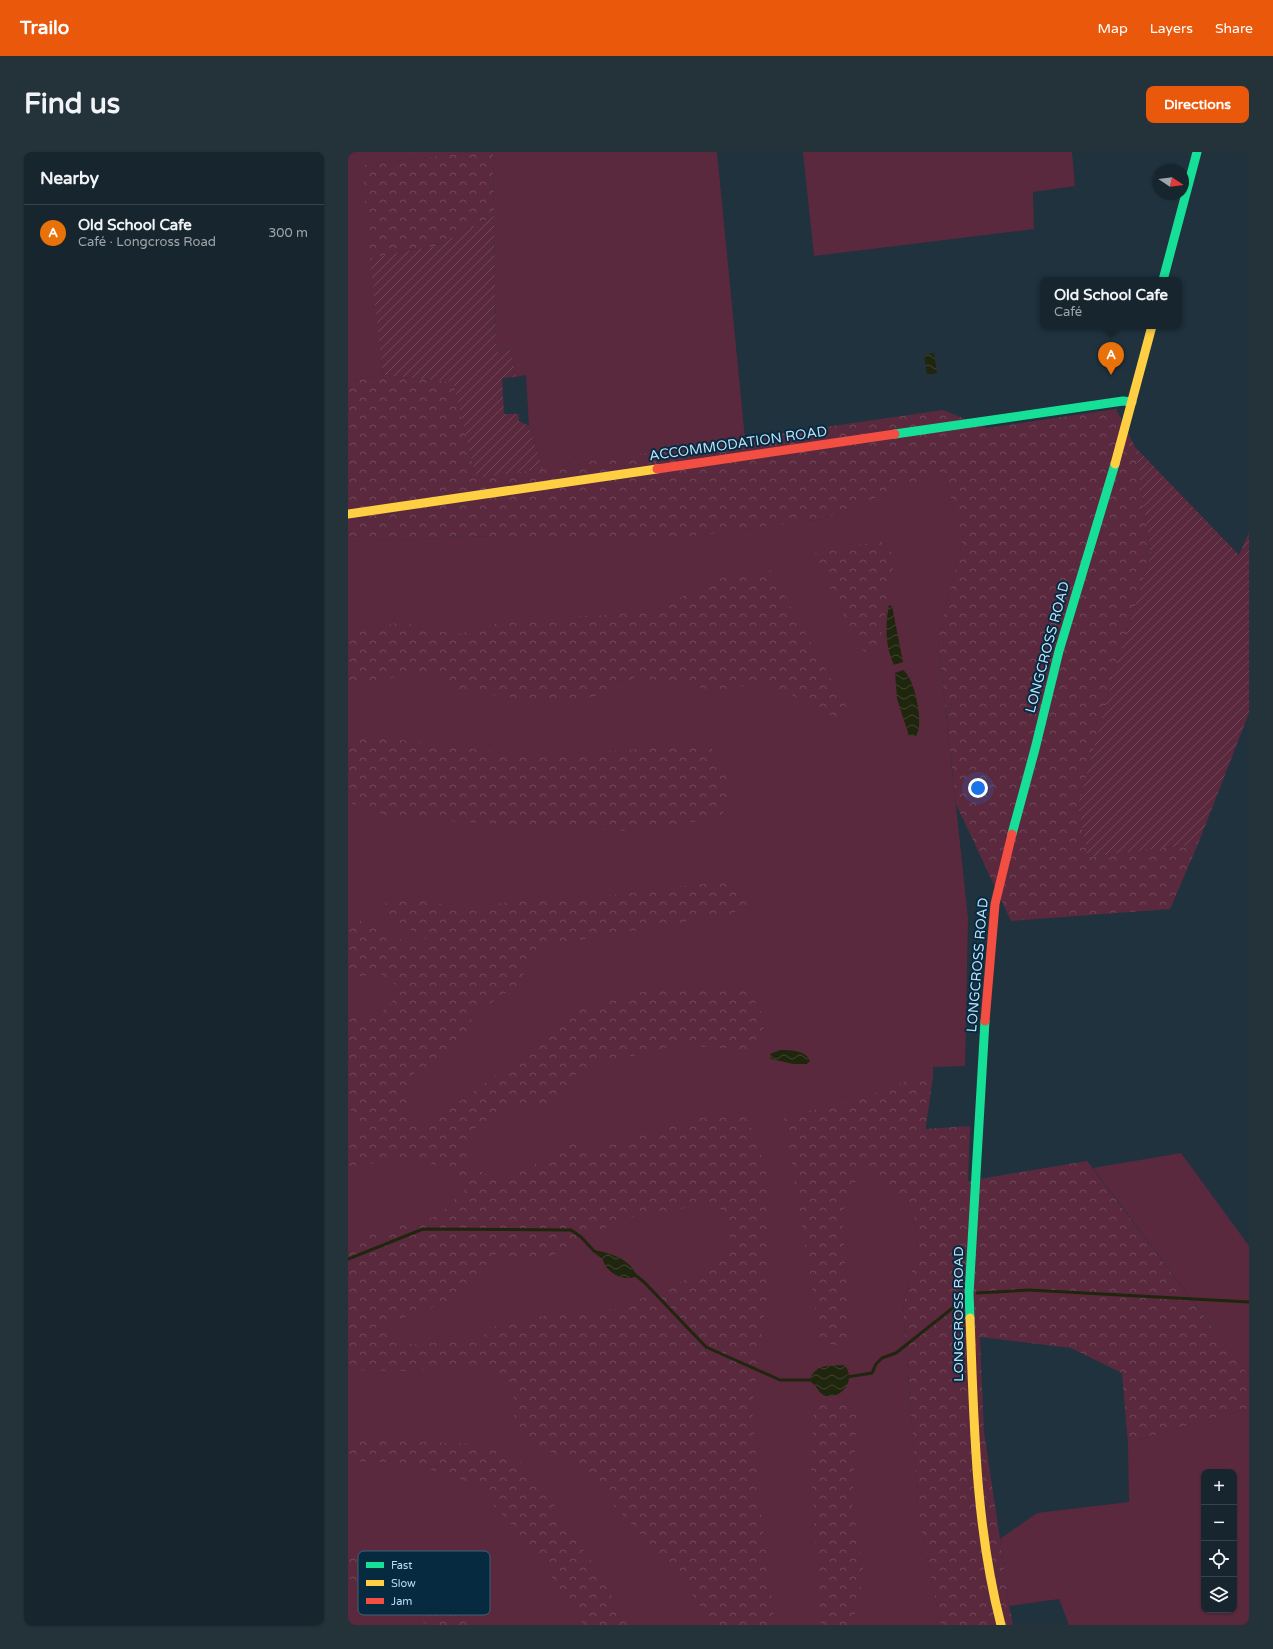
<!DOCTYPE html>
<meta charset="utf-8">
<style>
:root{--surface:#17262e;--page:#24323a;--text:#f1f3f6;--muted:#9ea5aa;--line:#36434a;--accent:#ea580c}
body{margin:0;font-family:"Varela Round",sans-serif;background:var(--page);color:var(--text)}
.controls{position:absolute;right:12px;bottom:12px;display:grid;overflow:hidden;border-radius:8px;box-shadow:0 1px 3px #0004}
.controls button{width:36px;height:36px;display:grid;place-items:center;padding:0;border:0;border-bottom:1px solid var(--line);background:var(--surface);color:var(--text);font:20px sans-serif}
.compass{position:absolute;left:805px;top:12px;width:36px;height:36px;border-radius:50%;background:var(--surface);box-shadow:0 1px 3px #0004;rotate:103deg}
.you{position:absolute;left:630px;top:636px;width:14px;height:14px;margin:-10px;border:3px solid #fff;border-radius:50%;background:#1a73e8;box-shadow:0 0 0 6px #1a73e833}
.badge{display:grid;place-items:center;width:26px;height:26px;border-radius:50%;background:var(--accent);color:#fff;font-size:13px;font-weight:700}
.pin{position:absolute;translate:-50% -33px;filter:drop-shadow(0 1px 2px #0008)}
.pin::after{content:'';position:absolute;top:21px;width:14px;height:12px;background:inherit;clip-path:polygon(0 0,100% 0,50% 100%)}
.popup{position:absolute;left:692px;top:125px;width:142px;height:52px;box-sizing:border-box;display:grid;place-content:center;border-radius:8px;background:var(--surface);filter:drop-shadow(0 1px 3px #0005);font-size:13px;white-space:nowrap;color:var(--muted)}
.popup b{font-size:15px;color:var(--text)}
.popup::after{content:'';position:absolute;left:50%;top:100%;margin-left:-8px;border:8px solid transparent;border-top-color:var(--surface)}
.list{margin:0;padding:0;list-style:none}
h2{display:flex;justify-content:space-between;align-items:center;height:52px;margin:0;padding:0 16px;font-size:17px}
h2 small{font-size:13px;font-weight:400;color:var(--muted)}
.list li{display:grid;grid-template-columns:26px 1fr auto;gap:12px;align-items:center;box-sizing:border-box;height:56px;padding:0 16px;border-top:1px solid var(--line)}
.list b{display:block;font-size:15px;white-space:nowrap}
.list p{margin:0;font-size:13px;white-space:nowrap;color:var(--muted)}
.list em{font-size:13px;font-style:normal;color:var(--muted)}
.icon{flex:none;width:22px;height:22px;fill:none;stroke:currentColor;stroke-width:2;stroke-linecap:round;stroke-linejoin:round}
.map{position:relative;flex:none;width:901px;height:1473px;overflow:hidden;border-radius:8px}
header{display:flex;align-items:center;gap:24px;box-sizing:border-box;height:56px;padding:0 20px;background:var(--accent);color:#fff}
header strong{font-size:19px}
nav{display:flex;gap:22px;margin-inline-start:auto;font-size:14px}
.intro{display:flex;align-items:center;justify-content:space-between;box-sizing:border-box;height:96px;padding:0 24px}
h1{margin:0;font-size:28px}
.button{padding:10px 18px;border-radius:8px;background:var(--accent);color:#fff;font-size:14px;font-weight:700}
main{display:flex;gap:24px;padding:0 24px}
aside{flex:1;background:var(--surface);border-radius:8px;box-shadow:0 1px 3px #0004}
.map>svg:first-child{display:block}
.grass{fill:#5b293e;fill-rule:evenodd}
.forest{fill:url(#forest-crowns);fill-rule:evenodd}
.garden{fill:url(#garden-furrows)}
.water{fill:url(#water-waves)}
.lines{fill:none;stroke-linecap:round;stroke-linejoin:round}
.stream{stroke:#1f260d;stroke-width:3}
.fast{stroke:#16e098;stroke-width:9}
.slow{stroke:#ffcf43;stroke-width:9}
.jam{stroke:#f24e42;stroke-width:9}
.labels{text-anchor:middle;stroke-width:4;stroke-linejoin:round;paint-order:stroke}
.street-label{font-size:14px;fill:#bedef5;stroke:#062b40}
.key{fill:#062b40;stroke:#3d6176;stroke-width:1}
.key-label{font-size:11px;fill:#bedef5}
</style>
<header>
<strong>Trailo</strong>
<nav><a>Map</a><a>Layers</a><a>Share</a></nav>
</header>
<div class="intro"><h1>Find us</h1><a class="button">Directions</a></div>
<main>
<aside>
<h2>Nearby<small></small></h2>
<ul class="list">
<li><span class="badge" style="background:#e8710a">A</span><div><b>Old School Cafe</b><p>Café · Longcross Road</p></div><em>300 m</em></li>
</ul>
</aside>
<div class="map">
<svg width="901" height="1473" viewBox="0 0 901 1473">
<defs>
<pattern id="forest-crowns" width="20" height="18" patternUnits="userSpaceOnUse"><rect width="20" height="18" fill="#5b293e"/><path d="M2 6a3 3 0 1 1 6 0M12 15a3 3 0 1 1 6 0" fill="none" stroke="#71485a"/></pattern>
<pattern id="garden-furrows" width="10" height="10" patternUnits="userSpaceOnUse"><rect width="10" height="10" fill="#5b293e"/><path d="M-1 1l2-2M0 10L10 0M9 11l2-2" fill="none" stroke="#71485a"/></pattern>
<pattern id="water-waves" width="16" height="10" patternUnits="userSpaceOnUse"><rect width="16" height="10" fill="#1f260d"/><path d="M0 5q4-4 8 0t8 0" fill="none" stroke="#3e4531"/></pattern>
</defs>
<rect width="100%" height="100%" fill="#1f323e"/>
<g class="grass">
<path d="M0 0H124L14 13 35 223 0 229Z"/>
<path d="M145 0H369L397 287 195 317 181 274 178 223 168 225 163 198 148 200Z"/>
<path d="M455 0H724L727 34 685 40 686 77 466 104Z"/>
<path d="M595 318 615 386 590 487 620 766 617 914 585 915V924L566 1061 569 1099 555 1154 571 1367 593 1473H0V390L143 384H346L475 367Z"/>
<path d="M833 1001 901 1094V1224L745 1016Z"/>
<path d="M901 1256V1473H721L711 1447 661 1454 652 1387 689 1361 781 1350 780 1291ZM856 1320H886V1458H856Z"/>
</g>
<g class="forest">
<path d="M124 0H145L146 64 88 94 22 106 14 13Z"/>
<path d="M35 223 105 230 128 326 595 258 639 276 768 257 787 295 803 403 770 507 730 654 740 705 850 692 822 757 663 769 608 652 590 487 615 386 595 319 475 367 346 384H143L0 390V229Z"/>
<path d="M534 390 547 404 529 507 513 497 465 402 480 396Z"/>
<path d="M422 418 498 554 488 565 468 558 444 543 412 532 366 538 287 525 262 542 207 551 112 539 83 520 0 532V483L2 482 53 470 108 483 164 467 260 463 308 458 369 427Z"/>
<path d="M0 583 83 591 189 606 361 591 382 630 374 666 272 679 121 670 48 667 0 650Z"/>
<path d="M376 729 404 749 384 762 202 793 184 803 170 833 125 863 115 893 60 925 61 967 80 973 145 925 225 860 305 837H400L419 871 401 898 331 893 233 916 200 956H155L126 977 118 1013 149 1027 211 1003 225 984 244 999 351 966 399 965 418 1016 420 1133 404 1256 413 1362 427 1473H364L354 1456 322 1413 228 1313 166 1281V1246L149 1215 50 1219 0 1218V1088L90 1064 121 1033 104 1018 68 1007 9 1013 0 1016V983L12 978 0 952V863L28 866 55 838 33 822 0 825V763L64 793 82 790 38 762 37 747 83 748 102 756 208 746 236 747ZM370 1050 385 1093 361 1118 269 1157 211 1161 134 1177 138 1186 65 1193 27 1175 117 1144 145 1102 192 1110 274 1067Z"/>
<path d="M585 924 577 977 622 974 620 1029 739 1009 901 1224V1256L780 1291 774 1221 723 1196 632 1185 636 1280 652 1387 661 1454 665 1473H593L571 1367 555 1154 569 1099 566 1061 513 1017 494 1061 502 1195 473 1191 436 965 508 948 557 930Z"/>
<path d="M486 1247 509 1258 504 1351 516 1422 504 1473H473L463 1317 466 1249Z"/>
<path d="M0 1287 126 1292 169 1306 201 1343 213 1366 250 1419 280 1473H236L183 1395 127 1332 63 1311 0 1309Z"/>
<path d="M0 1394 70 1428 131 1473H80L39 1446 0 1426Z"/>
</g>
<g class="garden">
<path d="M146 64 148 200 163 198 168 225 154 226 156 262H171V269L181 274 195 317 128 326 105 230 35 223 22 106 88 94Z"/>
<path d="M787 295 891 403 901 380V561L850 692 740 705 730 654 770 507 803 403Z"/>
</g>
<g class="water">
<path d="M586 201 589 221 579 223 576 203Z"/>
<path d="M541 453 544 454 555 510 546 513C537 495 537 472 541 453Z"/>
<path d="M555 518C566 525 573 562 571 575 571 578 569 581 568 584H561L549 547 547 521Z"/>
<path d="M432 898C442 898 458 898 462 909L459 912H445L423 907 422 902Z"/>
<path d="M243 1097C259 1101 276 1104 286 1118L287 1125C276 1129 261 1122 256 1111 254 1107 257 1109 253 1106 249 1102 246 1102 243 1097Z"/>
<path d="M496 1213C509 1226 495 1247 478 1244 472 1243 468 1233 463 1230L462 1227C469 1211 481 1214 496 1213Z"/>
</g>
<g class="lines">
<g class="stream">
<path d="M0 1107 75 1077 223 1078 233 1085 246 1099"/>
<path d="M285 1121 297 1131 358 1195 432 1228H465"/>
<path d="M629 1141 681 1138 901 1150"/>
<path d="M499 1225 524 1221 528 1212 534 1206 548 1201 616 1147"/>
</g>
<g class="fast">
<path d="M815 128 849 0"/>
<path d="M547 282 775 249 784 250"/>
<path d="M664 682 687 597 711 499 767 312"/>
<path d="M622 1166 621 1142 637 869"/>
</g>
<g class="slow">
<path d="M767 312 804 174"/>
<path d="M0 362 309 317"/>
<path d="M622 1166C626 1269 627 1373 653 1473"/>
</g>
<g class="jam">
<path d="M309 317 547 282"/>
<path d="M637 869 647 752 664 682"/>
</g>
</g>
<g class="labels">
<g class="street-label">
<text transform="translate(390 291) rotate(-8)" y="5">ACCOMMODATION ROAD</text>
<text transform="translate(699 495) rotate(-75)" y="5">LONGCROSS ROAD</text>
<text transform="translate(629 813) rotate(-85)" y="5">LONGCROSS ROAD</text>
<text transform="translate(610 1162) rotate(-90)" y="5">LONGCROSS ROAD</text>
</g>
</g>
<rect x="10" y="1399" width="132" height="64" rx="6" class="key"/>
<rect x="18" y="1410" width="18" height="6" fill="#16e098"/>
<rect x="18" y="1428" width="18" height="6" fill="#ffcf43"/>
<rect x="18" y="1446" width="18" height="6" fill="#f24e42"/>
<g class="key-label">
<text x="43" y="1417">Fast</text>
<text x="43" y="1435">Slow</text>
<text x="43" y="1453">Jam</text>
</g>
</svg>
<div class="controls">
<button>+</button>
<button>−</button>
<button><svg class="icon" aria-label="locate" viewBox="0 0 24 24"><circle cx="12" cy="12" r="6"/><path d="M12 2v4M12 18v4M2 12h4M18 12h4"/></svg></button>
<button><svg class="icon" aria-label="layers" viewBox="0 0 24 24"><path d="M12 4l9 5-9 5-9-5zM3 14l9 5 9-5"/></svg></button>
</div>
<svg class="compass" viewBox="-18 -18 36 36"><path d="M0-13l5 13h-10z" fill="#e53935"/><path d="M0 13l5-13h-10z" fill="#9ea5aa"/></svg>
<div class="you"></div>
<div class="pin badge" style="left:763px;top:223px;background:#e8710a">A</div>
<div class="popup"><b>Old School Cafe</b>Café</div>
</div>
</main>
